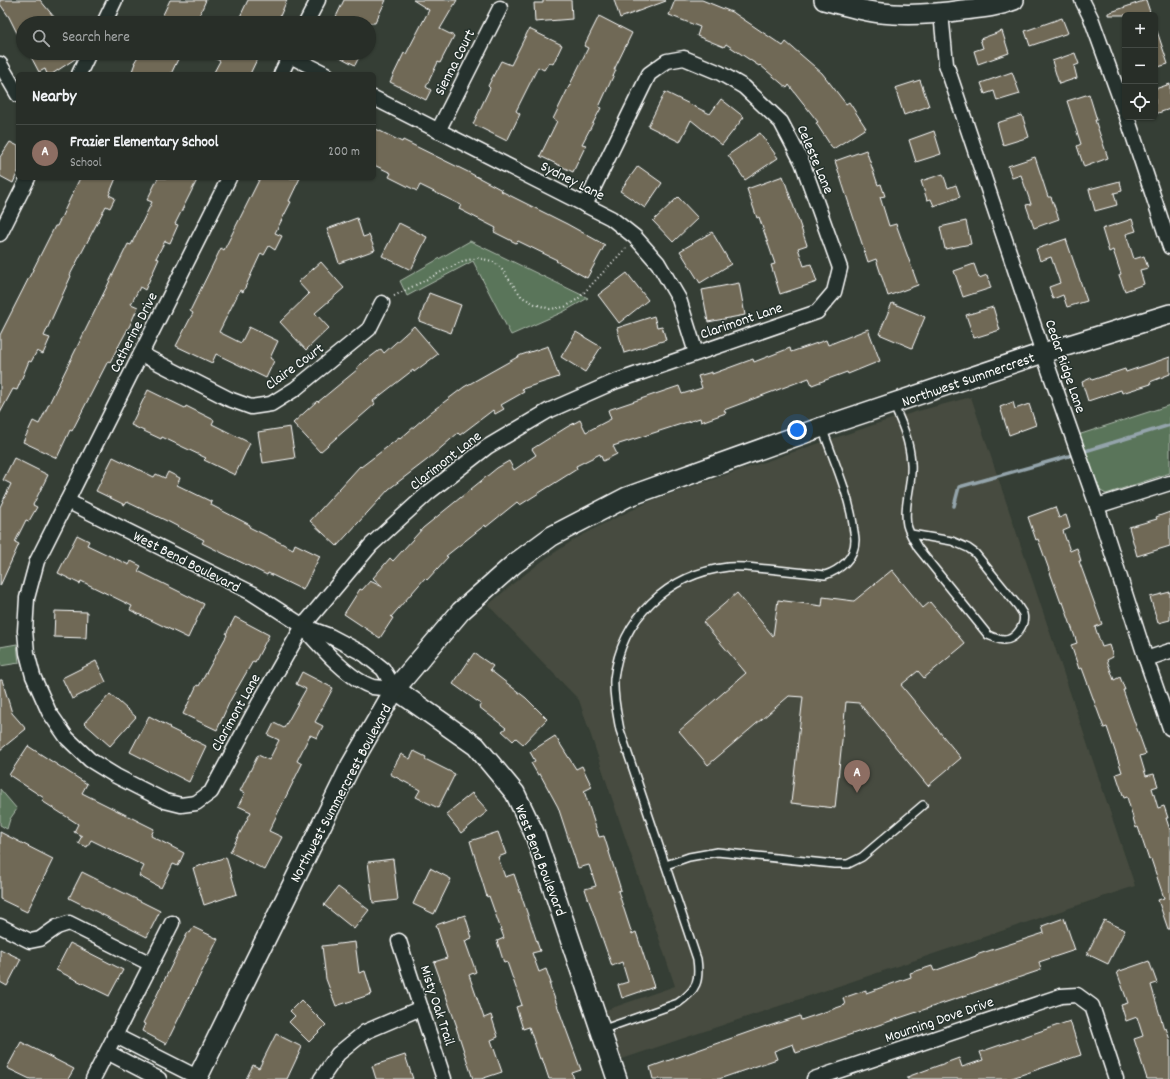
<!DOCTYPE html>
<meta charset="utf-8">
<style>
:root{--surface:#282e28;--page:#343a34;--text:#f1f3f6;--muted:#a5a8a8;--line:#444a45;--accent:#ffd166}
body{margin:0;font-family:Dekko,sans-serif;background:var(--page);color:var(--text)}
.controls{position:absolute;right:12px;top:12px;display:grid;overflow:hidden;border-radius:6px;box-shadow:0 1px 3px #0004}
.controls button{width:36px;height:36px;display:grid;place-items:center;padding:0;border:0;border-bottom:1px solid var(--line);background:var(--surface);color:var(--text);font:20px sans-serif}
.you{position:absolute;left:797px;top:430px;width:14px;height:14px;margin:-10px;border:3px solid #fff;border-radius:50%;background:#1a73e8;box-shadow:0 0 0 6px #1a73e833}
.badge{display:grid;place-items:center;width:26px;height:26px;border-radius:50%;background:var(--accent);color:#fff;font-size:13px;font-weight:700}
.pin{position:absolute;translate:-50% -33px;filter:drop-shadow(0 1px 2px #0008)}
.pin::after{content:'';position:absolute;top:21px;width:14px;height:12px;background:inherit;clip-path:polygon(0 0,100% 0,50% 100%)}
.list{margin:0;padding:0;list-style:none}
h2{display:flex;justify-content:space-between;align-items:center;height:52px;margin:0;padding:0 16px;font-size:17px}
h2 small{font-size:13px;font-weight:400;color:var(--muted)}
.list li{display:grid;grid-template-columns:26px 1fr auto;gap:12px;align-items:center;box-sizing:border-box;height:56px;padding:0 16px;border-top:1px solid var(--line)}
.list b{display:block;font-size:15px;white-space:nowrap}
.list p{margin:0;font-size:13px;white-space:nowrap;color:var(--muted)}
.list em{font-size:13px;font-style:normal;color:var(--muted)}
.icon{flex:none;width:22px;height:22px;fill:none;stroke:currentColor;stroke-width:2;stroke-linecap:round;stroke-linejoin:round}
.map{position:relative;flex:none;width:1170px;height:1079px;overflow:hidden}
.search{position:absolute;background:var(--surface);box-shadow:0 1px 3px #0004;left:16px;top:16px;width:360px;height:44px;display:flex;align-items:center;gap:10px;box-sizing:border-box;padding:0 14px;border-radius:22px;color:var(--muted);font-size:15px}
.panel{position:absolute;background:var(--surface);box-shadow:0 1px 3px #0004;left:16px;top:72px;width:360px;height:108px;border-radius:6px}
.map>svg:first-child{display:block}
.built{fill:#464b3f}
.green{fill:#5a745a;stroke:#acbaac}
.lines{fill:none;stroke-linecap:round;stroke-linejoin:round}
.stream{stroke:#94a4ab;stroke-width:3.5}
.building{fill:#6f6957;stroke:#fff}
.lane-casing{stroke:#fff;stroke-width:10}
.street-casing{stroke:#fff;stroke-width:17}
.secondary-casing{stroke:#fff;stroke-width:22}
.path{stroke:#fff;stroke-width:2;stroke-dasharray:1 3;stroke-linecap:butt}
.lane{stroke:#26332d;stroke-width:7}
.street{stroke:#26332d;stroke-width:14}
.secondary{stroke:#26332d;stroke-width:19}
.labels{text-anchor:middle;stroke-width:3;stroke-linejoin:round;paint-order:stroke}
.street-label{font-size:15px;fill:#fff;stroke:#26332d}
</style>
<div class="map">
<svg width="1170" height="1079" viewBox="0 0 1170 1079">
<rect width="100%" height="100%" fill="#353e35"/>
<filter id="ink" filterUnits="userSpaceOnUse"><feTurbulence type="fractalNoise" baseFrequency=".025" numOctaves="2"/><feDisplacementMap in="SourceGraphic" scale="8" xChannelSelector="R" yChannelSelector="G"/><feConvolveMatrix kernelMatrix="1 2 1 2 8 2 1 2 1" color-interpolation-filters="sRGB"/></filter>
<g filter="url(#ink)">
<path class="built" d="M971 397 1135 886 622 1059 606 1010 675 986 579 700 488 605 515 582 545 559 575 539 605 523 653 500 808 447 862 429 876 424 918 411Z"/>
<g class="green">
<path d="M470 241 588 298 563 312 511 335 473 261 407 296 400 281Z"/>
<path d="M1170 405V473L1106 494 1099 490 1078 435Z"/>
<path d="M17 644 19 663 0 666V647Z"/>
<path d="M0 789 17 809 10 819 7 829 0 825Z"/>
</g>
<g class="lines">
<g class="stream">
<path d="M1082 452 1170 425"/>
<path d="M954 506 959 487 1076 454"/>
</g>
</g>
<g class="building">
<path d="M0 0H40L59 23H23V45L9 17 0 4Z"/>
<path d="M170 0H206L196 23H159Z"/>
<path d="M248 0H287L277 23H237Z"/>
<path d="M344 0H386L375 23H333Z"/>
<path d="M413 0H457L440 29 454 36 440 63 438 62 426 87 431 90 426 100 390 82 404 53 406 54 429 10Z"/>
<path d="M543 0H571L572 19 535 22 534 3H543Z"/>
<path d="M614 0H665L666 1 620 18Z"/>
<path d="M675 0H702L734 13 783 46 786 42 822 73 846 104 849 102 866 128 833 149 816 123 818 122 789 85 787 88 760 65 759 66 726 44 724 47 697 36 700 27 669 15Z"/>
<path d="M1146 0 1151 15H1108V13Z"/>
<path d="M599 16 632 33 614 70H616L599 107 601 108 582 144 586 145 573 172 540 156 557 121 553 119 588 48 584 46Z"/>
<path d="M1062 18 1068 33 1030 46 1025 31Z"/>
<path d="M529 29 562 45 553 64 549 62 544 70 538 67 516 111 520 114 507 141 473 124 490 88 488 86 501 61 511 65Z"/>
<path d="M1002 31 1009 53 978 64 974 51 983 48 980 39Z"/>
<path d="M1155 31H1157L1168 64 1155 68Z"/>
<path d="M29 53H80L78 57 52 74H47L45 69 39 72Z"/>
<path d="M140 53H171L179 57 171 74H131L135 63H134Z"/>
<path d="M204 53H260L250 74H213L220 61Z"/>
<path d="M332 53H361L355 65Z"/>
<path d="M1075 53 1079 64 1074 66 1077 78 1059 84 1052 61Z"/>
<path d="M1012 72 1020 94 997 101 994 91 985 94 981 83Z"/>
<path d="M920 80 929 106 904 115 895 88Z"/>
<path d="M1170 84V109L1155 114V89Z"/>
<path d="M665 92 710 114 721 99 744 117 722 145 691 120 680 142 648 126Z"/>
<path d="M1089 94 1097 120H1095L1108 158 1084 167 1077 146 1081 144 1067 101Z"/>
<path d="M1022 115 1029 137 1003 145 997 123Z"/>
<path d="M374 128 402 142 403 140 468 172 502 190 501 191 567 224 605 245 587 278 556 261 557 260 518 241 516 243 494 232 496 228 459 209 461 205 420 185 417 191 389 177 391 173 374 165Z"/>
<path d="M934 131 941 154 916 162 909 140Z"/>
<path d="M760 133 778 158 745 180 728 155Z"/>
<path d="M10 142 18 146V171L13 183 0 176V157Z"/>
<path d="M866 150 878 185 881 184 885 196 880 197 889 226 896 224 918 285 888 296 876 259 868 262 835 161Z"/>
<path d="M1035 157 1048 197H1051L1059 219 1034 228 1026 205 1031 204 1021 175 1012 178 1008 166Z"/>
<path d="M638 166 662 183 645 208 620 191Z"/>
<path d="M943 174 948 188 956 185 960 197 934 206 931 199 927 200 921 181Z"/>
<path d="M783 176 807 245 798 248 804 266 811 264 817 282 780 294 771 265 775 264 759 217 757 218 747 189Z"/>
<path d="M80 178H116L109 195 115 198 110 208 106 206 70 275 71 276 44 336 50 338 43 354 37 351 31 362 29 361 17 390 13 389 0 413V335L55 226H57Z"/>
<path d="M158 178H198L175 224 178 225 170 243 165 241 156 258 159 259 145 290 140 287 131 304 138 307 130 325 110 362 108 361 72 431 70 430 57 458 23 442 33 421 39 424 128 244 131 245 152 202 147 200Z"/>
<path d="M260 178H300L289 201 291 202 275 233 282 236 275 250 269 246 264 255 261 253 243 292 240 290 219 332 241 343 249 327 278 341 270 358 274 361 266 378 216 354 212 363 176 346 193 313 190 311 221 248 224 250Z"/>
<path d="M1120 181 1122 191 1114 193 1117 205 1095 211 1089 189Z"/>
<path d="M678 197 698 218 673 242 653 221Z"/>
<path d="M357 218 363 237 369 235 375 250 339 263 327 229Z"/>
<path d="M1132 219 1136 231 1126 234 1134 259 1144 256 1148 268 1140 270 1144 284 1125 291 1119 275 1121 274 1113 250 1109 252 1102 229Z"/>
<path d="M966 221 971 244 945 249 940 227Z"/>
<path d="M399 223 427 237 411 270 382 256Z"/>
<path d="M712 232 731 264 700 283 680 251Z"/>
<path d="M1066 239 1087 301 1067 307 1063 295 1053 299 1049 287 1060 283 1051 257 1040 261 1036 249Z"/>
<path d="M321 262 344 288 315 313 329 328 306 350 280 322 309 294 298 282Z"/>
<path d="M974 264 979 278 987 275 991 288 963 297 954 271Z"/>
<path d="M627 273 648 300 619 323 598 295Z"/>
<path d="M739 283 745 315 708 322 702 290Z"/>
<path d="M429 293 461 305 451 333 419 321Z"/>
<path d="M892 303 925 317 912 348 879 334Z"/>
<path d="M993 307 1000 330 974 338 966 315Z"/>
<path d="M654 316 657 327 662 326 666 340 624 353 617 328Z"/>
<path d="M414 326 438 354 414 372 413 370 373 401 375 404 320 452 293 423 317 401 318 402 358 369 357 367 381 349 384 353Z"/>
<path d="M868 329 880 361 848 374 847 372 812 385 809 378 724 410 726 413 701 422 700 418 613 446 617 454 603 461 600 454 576 466 577 469 520 505 517 502 486 527 485 525 446 556 448 557 427 580 425 578 391 617 393 618 380 638 344 614 360 589 362 590 370 581 383 587 373 578 390 558 393 561 423 528 497 468 509 461 514 470 536 455 532 449 567 427 580 420 586 432 611 419 608 410 679 386 682 394 702 388 698 376 712 372V374L753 359 754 362 790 348 791 352 826 340 828 345Z"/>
<path d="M576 332 601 347 585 372 561 357Z"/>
<path d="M548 346 559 377 522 389 524 392 501 405 504 409 495 414 493 410 460 435 458 433 427 460 389 489 337 546 310 521 360 466 361 467 399 438 400 439 431 412 464 387 521 355Z"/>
<path d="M1170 357V374L1150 382 1151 384 1122 393 1121 390 1088 401 1082 382 1091 378 1092 380 1125 369 1126 372Z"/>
<path d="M148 390 185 408 186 406 214 420 212 424 250 443 235 475 204 460 206 458 162 437 161 439 131 425Z"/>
<path d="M1013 402 1015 409 1029 404 1036 425 1009 435 1000 407Z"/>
<path d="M290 427 295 458 263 463 258 432Z"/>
<path d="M113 457 154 477 156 474 165 478 168 472 180 478 177 485 212 502 211 505 250 525 249 527 293 549 295 544 320 556 303 590 268 573 267 575 202 543 204 540 169 522 127 502 125 505 96 491Z"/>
<path d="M14 458 48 475 33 505 37 507 29 521 26 520 15 542 19 544 0 586V507L11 484 3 480Z"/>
<path d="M1055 507 1059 518 1066 515 1070 528 1063 531 1070 551 1077 548 1081 561H1079L1102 624 1095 627 1102 647 1109 645 1113 657 1107 660 1114 680 1120 677 1125 690H1123L1146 754 1140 756 1146 776 1154 774 1158 786 1152 788 1158 808 1164 806 1168 818H1166L1170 830V929H1168L1158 900 1164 898 1151 859 1149 860 1138 827 1136 828 1127 797 1124 798 1116 774 1122 772 1107 727 1104 728 1082 668 1079 669 1071 645 1077 643 1063 602 1061 603 1038 539 1036 540 1028 517Z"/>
<path d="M1170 512V546L1137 556 1129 527 1157 519 1156 517Z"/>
<path d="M77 535 89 541 87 545 129 565 131 561 141 566 138 571 204 604 188 638 130 610 132 606 81 581 80 584 58 573Z"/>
<path d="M892 570 923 608 930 602 965 644 924 678 918 671 901 685 961 758 928 786 859 703 846 702 835 808 791 803 803 697 789 696 708 765 679 731 746 673 703 622 737 593 773 636 778 600 822 606 823 597 854 601Z"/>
<path d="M1170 592V620L1158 623 1150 597Z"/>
<path d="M55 611 87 612 86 638 54 637Z"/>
<path d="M235 617 269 635 255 662 253 661 230 701 217 730 183 714 197 685 199 686 227 635 226 634Z"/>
<path d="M474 653 493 666 490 670 526 698 547 719 523 744 516 738 513 741 502 731 506 728 479 707 481 704 453 684Z"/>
<path d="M96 661 106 682 72 699 62 678Z"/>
<path d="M302 672 333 688 315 722 323 726 317 738 310 735 297 761 302 764 269 831 282 837 265 870 230 852 251 812 238 806 245 793 240 791 258 755 269 760 279 740 268 735 274 723 284 728 306 689 296 684Z"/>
<path d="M0 680H2L12 713 26 729 0 750Z"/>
<path d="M110 694 136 717 110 746 84 723Z"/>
<path d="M149 716 170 727 169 728 206 746 189 782 130 752Z"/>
<path d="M555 736 576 769 582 766 592 787 584 791 599 837 604 836 621 890 618 891 632 934 636 932 654 987 622 998 618 985 628 982 622 962 612 966 589 901 585 889 596 886 589 865 578 868 558 807 540 774 538 775 531 763 535 761 530 752Z"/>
<path d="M28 746 87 784 82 793 154 829 151 836 184 853 178 866 173 864 161 888 139 876 144 866 91 840 87 847 78 843 82 836 74 832 78 824 42 801 44 798 9 775Z"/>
<path d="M414 751 426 757 425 759 455 774 438 808 416 797 420 790 390 774 401 754 410 759Z"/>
<path d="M472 793 488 811 461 833 446 814Z"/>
<path d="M0 832 53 859 27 912 0 899Z"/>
<path d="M498 832 506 854 498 857 505 877 514 874 540 951 532 953 539 972 546 969 551 983H549L581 1070 572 1073 574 1079H549L542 1058 540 1059 529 1027 523 1029 516 1007 522 1005 507 962 504 963 497 941 504 938 489 896 487 897 470 841Z"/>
<path d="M226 857 237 894 204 905 193 868Z"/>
<path d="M393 859 398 900 373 903 368 862Z"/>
<path d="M430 868 451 879 434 914 413 904Z"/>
<path d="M82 872 160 911 147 937 69 898Z"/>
<path d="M338 887 369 910 354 929 324 905Z"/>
<path d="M465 915 472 938 465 941 476 972 469 975 484 1018 491 1015 498 1037 491 1040 502 1072 481 1079H473L456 1027H457L434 962 447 958 436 925Z"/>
<path d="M1064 918 1075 950 1039 962 1041 970 796 1053 793 1044 774 1051 777 1059 719 1079H653L650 1067 766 1026V1027L800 1016 801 1020 845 1005 843 998 866 990V993L911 977 910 973 932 966 934 971 976 956V955L1044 933 1042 926Z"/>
<path d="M1104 920 1125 930 1108 964 1087 954Z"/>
<path d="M193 927 218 939 166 1044 142 1031 145 1024 143 1023 188 932 190 933Z"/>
<path d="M355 942 359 973 365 971 372 994 336 1006 326 979 322 946Z"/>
<path d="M70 943 123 970 109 996 56 970Z"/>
<path d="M0 949 21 959 7 986 0 982Z"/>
<path d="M1149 961 1157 983 1151 985 1164 1029 1166 1028 1170 1040V1079H1147L1134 1039 1143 1036 1137 1017 1126 1021 1121 1005 1128 1003 1117 972Z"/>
<path d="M301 1000 326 1025 309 1042 289 1022 295 1016 290 1011Z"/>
<path d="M1070 1021 1081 1055 1009 1079H907V1077L959 1058 962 1067 983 1060 980 1052Z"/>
<path d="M276 1034 302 1047 287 1079H246L253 1065 259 1068Z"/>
<path d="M21 1042 74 1069 68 1079H30L7 1068Z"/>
<path d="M405 1055 413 1079H376L372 1066Z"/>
</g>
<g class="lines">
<g class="lane-casing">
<g id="lane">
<path d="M893 404C902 423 910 442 911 463 913 484 903 505 907 525 909 533 914 541 918 548L988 635C993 637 999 640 1004 640 1015 640 1026 625 1023 614 1022 612 1019 608 1018 606L975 553 968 548 952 541 911 534"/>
<path d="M666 865 689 857 717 852 834 864H848L862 857 923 805"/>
<path d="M601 1030 678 1003C697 990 700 981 697 959L620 730C617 714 613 696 614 679 621 618 668 574 728 567 741 566 755 568 768 569 787 571 806 573 825 575 840 570 855 558 855 540 855 535 853 529 853 524 848 491 833 459 822 427"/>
</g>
</g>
<g class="street-casing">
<g id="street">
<path d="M1082 0 1091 18 1125 112"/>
<path d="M941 13 946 64 1043 353 1097 506 1146 659 1170 728"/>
<path d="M104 23 115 0"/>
<path d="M306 23 318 0"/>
<path d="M290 56 326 74"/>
<path d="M0 64 18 95"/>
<path d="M79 74 89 53"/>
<path d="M281 74 291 53"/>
<path d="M374 98 611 218 635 237 658 263 679 299 696 353"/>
<path d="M1127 117 1170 247"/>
<path d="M438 131 500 8"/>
<path d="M229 178 37 561 27 598 25 631 27 653 33 676 49 712 67 738 90 760 116 776 165 801 181 805 196 803 211 792 258 705 303 626 371 545 428 493 487 447 548 411 614 382 817 312 834 292 840 268 802 162 781 122 744 87 720 73 684 58 667 61 649 74 585 205"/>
<path d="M0 234 28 178"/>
<path d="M141 354 229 399 251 407 271 404 295 389 369 329 382 303"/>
<path d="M67 501 252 593 303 626 330 636 364 654 383 669 395 689"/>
<path d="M1097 506 1170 483"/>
<path d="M304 628C320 646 349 680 373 687 380 688 388 688 395 689"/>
<path d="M1146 659 1170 651"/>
<path d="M0 926 30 941 40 939 57 927 69 923 151 964"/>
<path d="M399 941 444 1079"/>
<path d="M114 1035 197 1077"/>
<path d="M107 1052 159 1079"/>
<path d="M93 1079 172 923"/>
<path d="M321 1079 338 1054 365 1032 421 1008"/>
<path d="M814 1079 1061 996 1077 995 1092 1006 1116 1079"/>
</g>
</g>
<g class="secondary-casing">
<g id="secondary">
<path d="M824 0C843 5 862 11 881 13 908 16 936 14 963 10 982 8 997 7 1014 0"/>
<path d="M395 689 476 746 515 793 535 835 617 1079"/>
<path d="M197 1079 351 765 395 689 461 611 514 564 552 536 627 497 822 427 1043 353 1170 314"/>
</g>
</g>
<path class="path" d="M394 296 463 261 478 258 492 261 500 267 522 297 535 304 550 309 565 307 578 299 627 247"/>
<use href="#lane" class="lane"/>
<use href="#street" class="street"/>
<use href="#secondary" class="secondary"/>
</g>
</g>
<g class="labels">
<g class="street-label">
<text transform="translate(454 62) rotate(-63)" y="5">Sienna Court</text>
<text transform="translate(816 159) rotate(67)" y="5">Celeste Lane</text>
<text transform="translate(573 180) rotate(27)" y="5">Sydney Lane</text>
<text transform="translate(741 320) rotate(-19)" y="5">Clarimont Lane</text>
<text transform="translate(133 332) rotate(-63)" y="5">Catherine Drive</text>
<text transform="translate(294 366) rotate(-36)" y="5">Claire Court</text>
<text transform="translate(1066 366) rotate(71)" y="5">Cedar Ridge Lane</text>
<text transform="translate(968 379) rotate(-19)" y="5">Northwest Summercrest</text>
<text transform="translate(445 460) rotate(-38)" y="5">Clarimont Lane</text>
<text transform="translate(187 561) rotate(27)" y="5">West Bend Boulevard</text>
<text transform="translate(235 712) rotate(-61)" y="5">Clarimont Lane</text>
<text transform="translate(340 793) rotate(-62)" y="5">Northwest Summercrest Boulevard</text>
<text transform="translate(541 860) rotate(69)" y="5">West Bend Boulevard</text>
<text transform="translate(438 1005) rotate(72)" y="5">Misty Oak Trail</text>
<text transform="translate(939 1019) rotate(-19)" y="5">Mourning Dove Drive</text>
</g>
</g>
</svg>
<div class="controls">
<button>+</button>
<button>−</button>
<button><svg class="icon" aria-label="locate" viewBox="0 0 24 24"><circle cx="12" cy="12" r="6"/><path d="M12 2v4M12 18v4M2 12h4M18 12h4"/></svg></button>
</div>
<div class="you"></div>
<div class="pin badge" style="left:857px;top:793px;background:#8d6e63">A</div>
<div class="search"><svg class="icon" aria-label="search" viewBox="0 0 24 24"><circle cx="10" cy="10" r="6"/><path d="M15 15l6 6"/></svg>Search here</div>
<section class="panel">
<h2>Nearby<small></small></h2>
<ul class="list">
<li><span class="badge" style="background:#8d6e63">A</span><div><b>Frazier Elementary School</b><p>School</p></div><em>200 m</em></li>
</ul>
</section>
</div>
